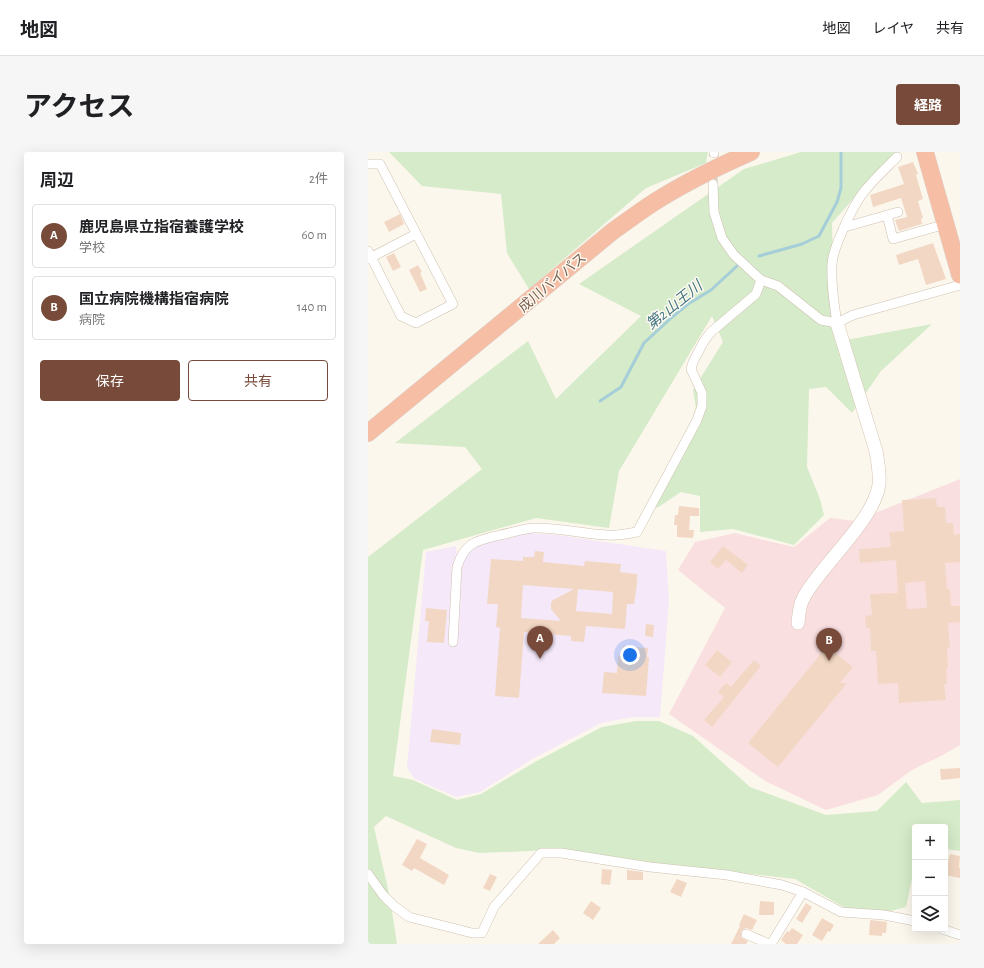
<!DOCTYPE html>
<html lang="ja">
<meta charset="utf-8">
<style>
:root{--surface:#fff;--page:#f6f6f6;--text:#202124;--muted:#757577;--line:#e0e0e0;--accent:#784a3a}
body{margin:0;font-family:"Alegreya Sans","Noto Sans JP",sans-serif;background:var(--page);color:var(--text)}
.controls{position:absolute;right:12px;bottom:12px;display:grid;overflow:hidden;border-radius:4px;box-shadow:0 4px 16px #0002}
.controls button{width:36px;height:36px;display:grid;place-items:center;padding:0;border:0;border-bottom:1px solid var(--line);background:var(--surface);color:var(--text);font:20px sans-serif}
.you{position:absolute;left:262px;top:503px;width:14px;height:14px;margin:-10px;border:3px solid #fff;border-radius:50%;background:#1a73e8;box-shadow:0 0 0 6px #1a73e833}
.badge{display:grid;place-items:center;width:26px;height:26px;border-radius:50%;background:var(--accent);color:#fff;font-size:13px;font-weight:700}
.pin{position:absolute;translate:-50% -33px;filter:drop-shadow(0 1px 2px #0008)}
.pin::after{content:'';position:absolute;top:21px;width:14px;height:12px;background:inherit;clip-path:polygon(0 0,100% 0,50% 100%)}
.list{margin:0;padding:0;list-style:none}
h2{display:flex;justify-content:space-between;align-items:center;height:52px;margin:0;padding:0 16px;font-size:17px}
h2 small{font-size:13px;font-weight:400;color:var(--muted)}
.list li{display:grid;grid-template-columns:26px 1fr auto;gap:12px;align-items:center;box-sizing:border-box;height:64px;margin:0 8px 8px;padding:0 8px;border:1px solid var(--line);border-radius:4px}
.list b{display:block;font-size:15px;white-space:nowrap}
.list p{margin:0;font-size:13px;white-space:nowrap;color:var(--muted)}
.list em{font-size:13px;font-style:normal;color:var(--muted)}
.actions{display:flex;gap:8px;padding:12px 16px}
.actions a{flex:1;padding:9px 0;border:1px solid var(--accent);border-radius:4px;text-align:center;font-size:14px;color:var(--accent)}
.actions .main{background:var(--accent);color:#fff}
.icon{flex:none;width:22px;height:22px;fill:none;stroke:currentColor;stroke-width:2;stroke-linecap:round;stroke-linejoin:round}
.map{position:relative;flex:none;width:592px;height:792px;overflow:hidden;border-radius:4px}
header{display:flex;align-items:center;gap:24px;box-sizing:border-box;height:56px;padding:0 20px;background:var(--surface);border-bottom:1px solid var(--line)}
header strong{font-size:19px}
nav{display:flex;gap:22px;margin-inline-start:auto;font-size:14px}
.intro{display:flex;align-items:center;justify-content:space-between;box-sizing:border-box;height:96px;padding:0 24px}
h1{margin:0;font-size:28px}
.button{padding:10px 18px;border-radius:4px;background:var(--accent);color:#fff;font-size:14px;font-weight:700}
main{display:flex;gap:24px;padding:0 24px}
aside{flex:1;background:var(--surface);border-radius:4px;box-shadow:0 4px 16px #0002}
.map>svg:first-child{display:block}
.education{fill:#f4e8f9}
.medical{fill:#fadfe1}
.green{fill:#d5ebc9}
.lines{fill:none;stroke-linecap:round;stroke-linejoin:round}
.stream{stroke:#a6ced8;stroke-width:3}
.building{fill:#f2d8c4;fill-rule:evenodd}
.street-tunnel{stroke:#dbd1c4;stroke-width:9;stroke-dasharray:9 4.5;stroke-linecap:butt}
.street-casing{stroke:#cfc0b0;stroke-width:10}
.secondary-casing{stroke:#d5c2b0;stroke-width:14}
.highway-casing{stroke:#dcd5d1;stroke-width:18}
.street{stroke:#fff;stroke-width:9}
.secondary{stroke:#fff;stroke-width:13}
.highway{stroke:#f5bea5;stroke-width:17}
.labels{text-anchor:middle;stroke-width:3;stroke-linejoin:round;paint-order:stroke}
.street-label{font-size:14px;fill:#785f4e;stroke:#fffbf3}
.water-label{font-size:15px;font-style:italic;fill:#447683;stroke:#fffbf3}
</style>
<header>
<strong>地図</strong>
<nav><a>地図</a><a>レイヤ</a><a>共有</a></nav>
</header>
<div class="intro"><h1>アクセス</h1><a class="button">経路</a></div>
<main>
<aside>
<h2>周辺<small>2件</small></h2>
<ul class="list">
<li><span class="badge">A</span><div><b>鹿児島県立指宿養護学校</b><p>学校</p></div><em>60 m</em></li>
<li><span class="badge">B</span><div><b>国立病院機構指宿病院</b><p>病院</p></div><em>140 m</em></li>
</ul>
<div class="actions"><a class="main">保存</a><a>共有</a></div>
</aside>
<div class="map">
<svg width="592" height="792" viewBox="0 0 592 792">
<rect width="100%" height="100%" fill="#fcf7ec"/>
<path class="education" d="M162 381 190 383 298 399 301 449 292 565H265L233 571 166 606 112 640 88 645 47 627 39 616 58 400 88 394 89 404 96 405 104 398 117 391Z"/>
<path class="medical" d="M592 327V593L573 604 544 618 510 643 458 658 397 629 301 562 357 456 310 418 327 390 367 381 426 395 462 366 487 369Z"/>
<g class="green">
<path d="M21 0H340L338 11 278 36 161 137 139 101 133 42 54 34Z"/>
<path d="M433 0H531L505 24 464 71 467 190 564 172 513 219 484 261 458 235 441 237 439 315 452 347 456 363 426 393 365 377 332 380V344L313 340 289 356 285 349 329 262 325 238 355 190 344 164 251 319 241 376 168 366 55 398 25 624 45 628 89 648 113 642 167 610 234 575 268 569H291L325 584 382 635 458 663 509 659 538 630 554 651 592 648V699L577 697V675H547V713L538 755 515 761 481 758 427 727 309 714 188 696 163 699 111 701 88 696 18 664 6 675 22 746 29 792H0V405L114 317 97 295 27 291 160 189 188 247 273 164 211 132 376 17Z"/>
</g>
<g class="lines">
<g class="stream">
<path d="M391 104 434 92 451 84 469 50 473 36V0"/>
<path d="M232 249 253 235 276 191 303 166 320 152 343 138 369 114"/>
</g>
</g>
<g class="building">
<path d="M545 10 550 22 548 23 555 47 550 49 555 66 553 67 554 72 531 79 527 68 539 65 533 46 505 55 502 43 536 32 530 15Z"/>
<path d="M32 62 36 72 21 80 16 70Z"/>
<path d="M565 91 578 127 558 133 550 107 531 113 528 103Z"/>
<path d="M26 101 33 115 25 119 18 105Z"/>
<path d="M50 113 54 120 52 121 59 137 52 140 41 118Z"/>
<path d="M568 346 569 355H577L578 371H585L586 383 592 382V410L577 411 579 437H582L583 454H592V470L580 471 582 496H579L580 517H578L579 532H576L578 548 531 551 530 531 510 532 508 499H503L502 476H498L497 464 504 463 502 442 530 441 528 408 492 411 491 397 523 395 521 380 536 379 534 348ZM557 429 559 456 539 457 537 431Z"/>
<path d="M311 354 331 356V364H322L321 378H326L325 386 309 385V373H306L307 363H310Z"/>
<path d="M355 394 380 413 374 421 358 408 350 417 342 410Z"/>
<path d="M167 399 176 400 175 410 216 414 217 409 253 412 252 420 269 422V432L266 452H259L257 477 218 474 216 490 203 489V484L156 480 151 546 127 544 132 476 128 475 130 452H119L123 407 155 409V405H166ZM155 433 206 437 185 448 183 451V457L193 469 153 466ZM210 437 245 440 244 462 208 459Z"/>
<path d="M58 456 79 458 76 491 59 490 61 469H57Z"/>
<path d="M278 472 286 473 285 485 277 484Z"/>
<path d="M255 494 280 496 279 505 281 506 278 544 234 541 236 520 249 521 250 503 254 504Z"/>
<path d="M459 494 485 515 472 531H479L410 615 380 591Z"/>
<path d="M349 498 364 510 352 525 337 513Z"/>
<path d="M386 508 393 514 344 575 336 568 356 545 350 540 358 531 363 535Z"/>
<path d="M64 577 93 581 92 593 62 590Z"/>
<path d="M592 616V626L573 628 572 617Z"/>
<path d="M49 687 59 692 52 706 81 723 76 733 46 716 44 719 34 713Z"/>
<path d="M582 702 592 704 591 715 592 716V726L577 723V713H579Z"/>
<path d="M234 717 244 718 242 733 233 732Z"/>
<path d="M259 718 275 720V728H259Z"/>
<path d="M122 722 129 725 122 739 115 736Z"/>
<path d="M309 727 319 731 313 745 302 740Z"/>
<path d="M223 749 233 756 225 768 215 761Z"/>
<path d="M392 749 406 750V763H391Z"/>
<path d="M438 751 444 755 434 771 428 767Z"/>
<path d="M376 762 389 768 384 778 378 776 373 779V785L380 789 378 792H363L372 774 371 773Z"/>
<path d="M454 766 466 773 462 780 460 779 454 789 444 783Z"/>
<path d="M503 768 519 770 518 781H514V784L501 783 502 769Z"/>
<path d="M424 776 435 783 429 792H418L413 788 419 779 421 780Z"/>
<path d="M185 778 192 786 186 792H170Z"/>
</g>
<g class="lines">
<path class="street-tunnel" d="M345 32 346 1"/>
<g class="street-casing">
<g id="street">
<path d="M346 1V0"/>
<path d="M0 12H12L85 152 48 171 33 164 0 99"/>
<path d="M345 32 346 60 354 86 366 103 393 128 410 134 453 168 469 171 485 163 592 133"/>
<path d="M519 63 525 87 578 72"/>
<path d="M477 75 530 60"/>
<path d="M0 107 48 82"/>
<path d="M469 171C466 152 463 133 464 113 464 97 485 54 495 41 505 28 517 17 529 5"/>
<path d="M85 490 89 415C97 390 108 389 132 383 143 381 154 377 165 376 190 375 214 382 239 383 249 384 259 382 269 380L329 268 334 254V241L323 217 325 210 336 189 343 180 388 142 393 128"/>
<path d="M0 722 15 743 26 754 41 765 104 781H114L126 755 173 701H193L282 715 359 723 414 733 435 740 473 760 516 763 547 769"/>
<path d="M574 777 592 783"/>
<path d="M378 782 401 792"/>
<path d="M403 792 435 740"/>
</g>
</g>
<g class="secondary-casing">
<path id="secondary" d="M430 471C431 464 431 454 435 447 439 438 446 430 452 422 470 398 506 363 511 333 512 322 510 310 508 299L469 171"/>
</g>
<g class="highway-casing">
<g id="highway">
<path d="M557 0 592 123"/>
<path d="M0 281 245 79C258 70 271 60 285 51 316 31 349 15 383 0"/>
</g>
</g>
<use href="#street" class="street"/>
<use href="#secondary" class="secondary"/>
<use href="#highway" class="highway"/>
</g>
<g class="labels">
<g class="street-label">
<text transform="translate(184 130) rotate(-40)" y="5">成川バイパス</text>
</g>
<g class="water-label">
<text transform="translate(306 153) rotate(-39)" y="5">第2山王川</text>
</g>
</g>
</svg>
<div class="controls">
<button>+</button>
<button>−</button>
<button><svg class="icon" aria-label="layers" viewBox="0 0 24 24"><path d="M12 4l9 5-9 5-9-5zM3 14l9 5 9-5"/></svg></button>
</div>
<div class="you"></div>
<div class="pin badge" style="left:172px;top:507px">A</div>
<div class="pin badge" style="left:461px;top:509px">B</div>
</div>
</main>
